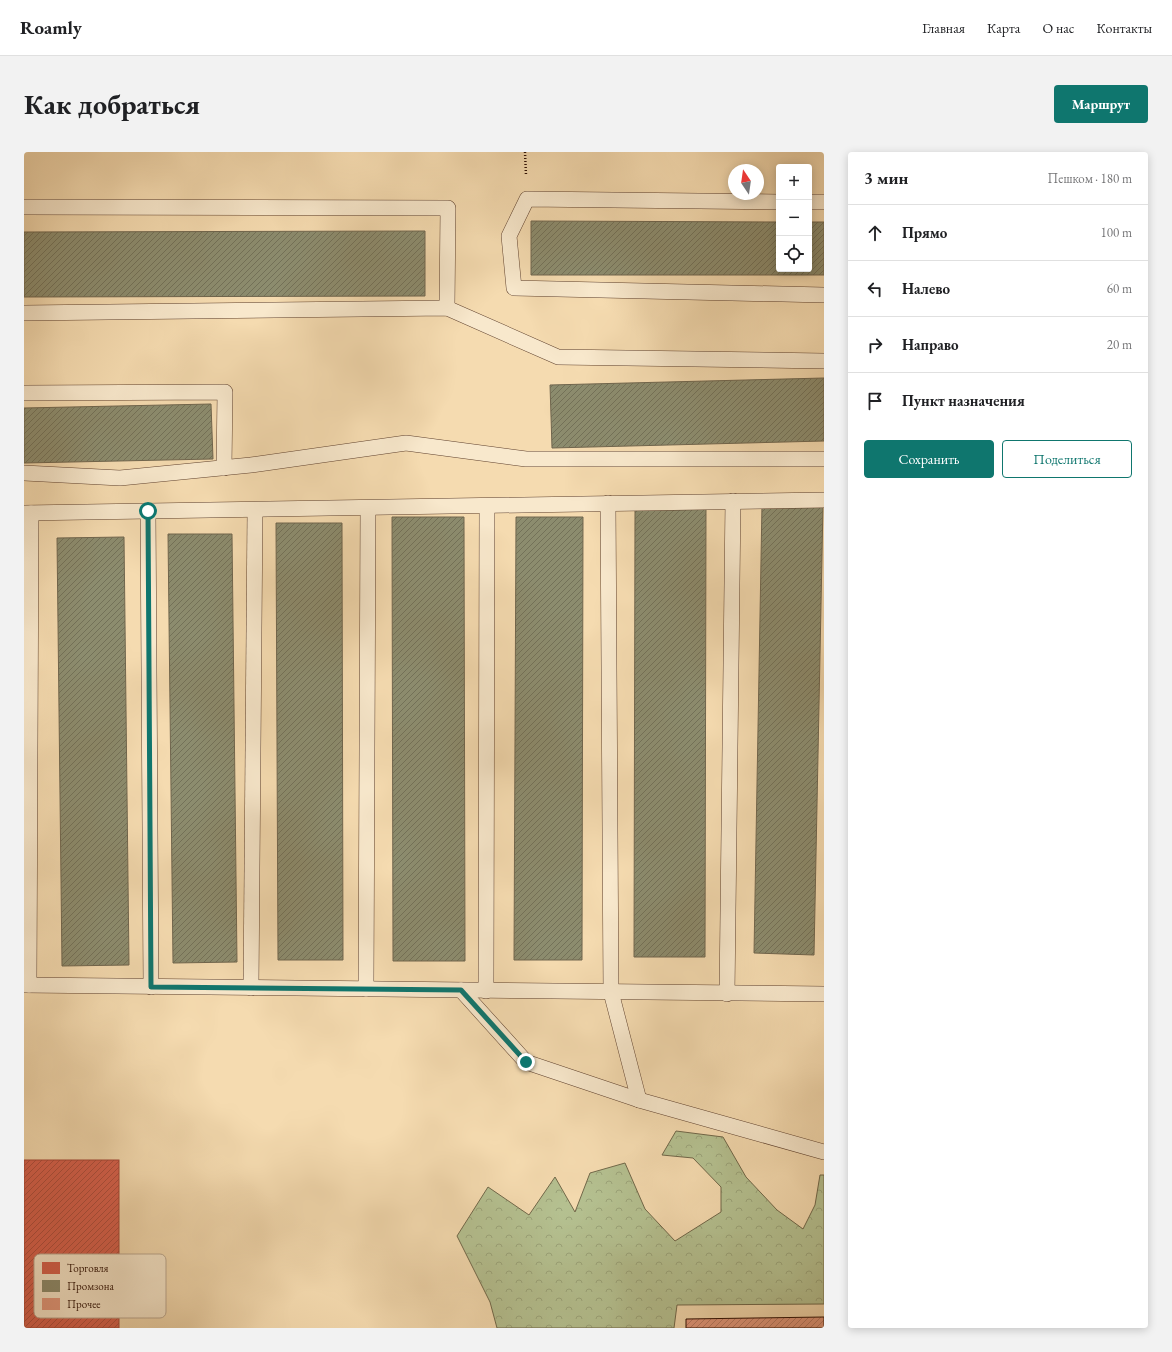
<!DOCTYPE html>
<html lang="ru">
<meta charset="utf-8">
<style>
:root{--surface:#fff;--page:#f2f2f2;--text:#202124;--muted:#757577;--line:#e0e0e0;--accent:#0f766e}
body{margin:0;font-family:"EB Garamond",serif;background:var(--page);color:var(--text)}
.controls{position:absolute;right:12px;top:12px;display:grid;overflow:hidden;border-radius:4px;box-shadow:0 2px 10px #0003}
.controls button{width:36px;height:36px;display:grid;place-items:center;padding:0;border:0;border-bottom:1px solid var(--line);background:var(--surface);color:var(--text);font:20px sans-serif}
.compass{position:absolute;left:704px;top:12px;width:36px;height:36px;border-radius:50%;background:var(--surface);box-shadow:0 2px 10px #0003;rotate:347deg}
.stop{position:absolute;width:12px;height:12px;margin:-9px;border:3px solid #0f766e;border-radius:50%;background:#fff}
.stop.end{background:#0f766e;border-color:#fff;box-shadow:0 1px 4px #0008}
.list{margin:0;padding:0;list-style:none}
h2{display:flex;justify-content:space-between;align-items:center;height:52px;margin:0;padding:0 16px;font-size:17px}
h2 small{font-size:13px;font-weight:400;color:var(--muted)}
.list li{display:grid;grid-template-columns:26px 1fr auto;gap:12px;align-items:center;box-sizing:border-box;height:56px;padding:0 16px;border-top:1px solid var(--line)}
.list b{display:block;font-size:15px;white-space:nowrap}
.list em{font-size:13px;font-style:normal;color:var(--muted)}
.actions{display:flex;gap:8px;padding:12px 16px}
.actions a{flex:1;padding:9px 0;border:1px solid var(--accent);border-radius:4px;text-align:center;font-size:14px;color:var(--accent)}
.actions .main{background:var(--accent);color:#fff}
.icon{flex:none;width:22px;height:22px;fill:none;stroke:currentColor;stroke-width:2;stroke-linecap:round;stroke-linejoin:round}
.map{position:relative;flex:none;width:800px;height:1176px;overflow:hidden;border-radius:4px}
header{display:flex;align-items:center;gap:24px;box-sizing:border-box;height:56px;padding:0 20px;background:var(--surface);border-bottom:1px solid var(--line)}
header strong{font-size:19px}
nav{display:flex;gap:22px;margin-inline-start:auto;font-size:14px}
.intro{display:flex;align-items:center;justify-content:space-between;box-sizing:border-box;height:96px;padding:0 24px}
h1{margin:0;font-size:28px}
.button{padding:10px 18px;border-radius:4px;background:var(--accent);color:#fff;font-size:14px;font-weight:700}
main{display:flex;gap:24px;padding:0 24px}
aside{flex:1;background:var(--surface);border-radius:4px;box-shadow:0 2px 10px #0003}
.map>svg:first-child{display:block}
.forest{fill:url(#forest-crowns);stroke:#71684a}
.shops{fill:url(#shops-hatch);stroke:#a34737}
.industry{fill:url(#industry-hatch);stroke:#70664e}
.building{fill:url(#building-hatch);stroke:#2d0e03}
.lines{fill:none;stroke-linecap:round;stroke-linejoin:round}
.service-casing{stroke:#5f412e;stroke-width:16}
.path{stroke:#2d0e03;stroke-width:2.5;stroke-dasharray:1 2;stroke-linecap:butt}
.service{stroke:#f8e8cc;stroke-width:15}
.route{stroke:#0f766e;stroke-width:5}
.key{fill:#f8e8cc;stroke:#bba790;stroke-width:1}
.key-label{font-size:11px;fill:#2d0e03}
</style>
<header>
<strong>Roamly</strong>
<nav><a>Главная</a><a>Карта</a><a>О нас</a><a>Контакты</a></nav>
</header>
<div class="intro"><h1>Как добраться</h1><a class="button">Маршрут</a></div>
<main>
<div class="map">
<svg width="800" height="1176" viewBox="0 0 800 1176">
<defs>
<pattern id="forest-crowns" width="20" height="18" patternUnits="userSpaceOnUse"><rect width="20" height="18" fill="#b5c191"/><path d="M2 6a3 3 0 1 1 6 0M12 15a3 3 0 1 1 6 0" fill="none" stroke="#9ca57b"/></pattern>
<pattern id="shops-hatch" width="6" height="6" patternUnits="userSpaceOnUse"><rect width="6" height="6" fill="#d6604d"/><path d="M-1 1l2-2M0 6l6-6M5 7l2-2" fill="none" stroke="#ae4e3e"/></pattern>
<pattern id="industry-hatch" width="6" height="6" patternUnits="userSpaceOnUse"><rect width="6" height="6" fill="#8c8c6e"/><path d="M-1 1l2-2M0 6l6-6M5 7l2-2" fill="none" stroke="#737158"/></pattern>
<pattern id="building-hatch" width="6" height="6" patternUnits="userSpaceOnUse"><rect width="6" height="6" fill="#e4997e"/><path d="M-1 1l2-2M0 6l6-6M5 7l2-2" fill="none" stroke="#b97b65"/></pattern>
</defs>
<rect width="100%" height="100%" fill="#f5dbb0"/>
<filter id="stains"><feTurbulence type="fractalNoise" baseFrequency=".005" numOctaves="4"/><feColorMatrix values="0 0 0 0 .2 0 0 0 0 .09 0 0 0 0 .02 0 0 0 .5 -.17"/></filter>
<radialGradient id="worn" r=".72"><stop offset=".6" stop-color="#630" stop-opacity="0"/><stop offset="1" stop-color="#630" stop-opacity=".3"/></radialGradient>
<path class="forest" d="M652 979 699 985 722 1025 753 1058 779 1077 791 1053 796 1023H800V1152L653 1153 650 1176H473L466 1150 433 1084 464 1035 505 1063 531 1025 551 1060 566 1021 601 1011 621 1057 651 1089 697 1060V1035L669 1006 638 1003Z"/>
<rect class="shops" x="0" y="1008" width="95" height="168"/>
<g class="industry">
<path d="M507 69 755 70V117H785V70H800V123H507Z"/>
<path d="M401 79V144L0 145V80Z"/>
<path d="M800 226V289L528 296 526 233Z"/>
<path d="M187 252 189 307 0 311V256Z"/>
<path d="M738 352 799 353 790 803 730 801Z"/>
<path d="M611 357H682L681 805H610Z"/>
<path d="M368 365H440L441 809H369Z"/>
<path d="M492 365H559L558 808H490Z"/>
<path d="M252 371H318L319 808H254Z"/>
<path d="M144 382H208L213 810 149 811Z"/>
<path d="M100 385 105 813 38 814 33 386Z"/>
</g>
<path class="building" d="M800 1165V1176H662V1167Z"/>
<g class="lines">
<g class="service-casing">
<g id="service">
<path d="M755 50 503 47 485 84 490 136 800 143"/>
<path d="M785 50H800"/>
<path d="M0 55 424 56 423 156"/>
<path d="M0 161 423 156 534 205 800 209"/>
<path d="M0 241 201 240 200 316"/>
<path d="M0 321 96 326 227 313 382 291 502 307H800"/>
<path d="M584 351 587 840 615 948 800 1000"/>
<path d="M124 359 127 835"/>
<path d="M0 361 800 348"/>
<path d="M0 833 800 842"/>
<path d="M5 833 7 361"/>
<path d="M227 836 231 358"/>
<path d="M342 837 344 356"/>
<path d="M437 838 502 910 615 948"/>
<path d="M462 839 463 354"/>
<path d="M703 842 709 349"/>
</g>
</g>
<path class="path" d="M501 0 502 23"/>
<use href="#service" class="service"/>
</g>
<g class="lines">
<path class="route" d="M124 359 127 835 437 838 502 910"/>
</g>
<rect x="10" y="1102" width="132" height="64" rx="6" class="key"/>
<rect x="18" y="1110" width="18" height="12" fill="#d6604d"/>
<rect x="18" y="1128" width="18" height="12" fill="#8c8c6e"/>
<rect x="18" y="1146" width="18" height="12" fill="#e4997e"/>
<g class="key-label">
<text x="43" y="1120">Торговля</text>
<text x="43" y="1138">Промзона</text>
<text x="43" y="1156">Прочее</text>
</g>
<rect width="100%" height="100%" filter="url(#stains)"/>
<rect width="100%" height="100%" fill="url(#worn)"/>
</svg>
<div class="controls">
<button>+</button>
<button>−</button>
<button><svg class="icon" aria-label="locate" viewBox="0 0 24 24"><circle cx="12" cy="12" r="6"/><path d="M12 2v4M12 18v4M2 12h4M18 12h4"/></svg></button>
</div>
<svg class="compass" viewBox="-18 -18 36 36"><path d="M0-13l5 13h-10z" fill="#e53935"/><path d="M0 13l5-13h-10z" fill="#757577"/></svg>
<div class="stop" style="left:124px;top:359px"></div>
<div class="stop end" style="left:502px;top:910px"></div>
</div>
<aside>
<h2>3 мин<small>Пешком · 180 m</small></h2>
<ul class="list">
<li><svg class="icon" aria-label="ahead" viewBox="0 0 24 24"><path d="M12 20V5M6 11l6-6 6 6"/></svg><div><b>Прямо</b></div><em>100 m</em></li>
<li><svg class="icon" aria-label="left" viewBox="0 0 24 24"><path d="M17 20v-9H6M10 6l-5 5 5 5"/></svg><div><b>Налево</b></div><em>60 m</em></li>
<li><svg class="icon" aria-label="right" viewBox="0 0 24 24"><path d="M7 20v-9h11M14 6l5 5-5 5"/></svg><div><b>Направо</b></div><em>20 m</em></li>
<li><svg class="icon" aria-label="arrive" viewBox="0 0 24 24"><path d="M6 21V4h12l-3 4 3 4H6"/></svg><div><b>Пункт назначения</b></div></li>
</ul>
<div class="actions"><a class="main">Сохранить</a><a>Поделиться</a></div>
</aside>
</main>
